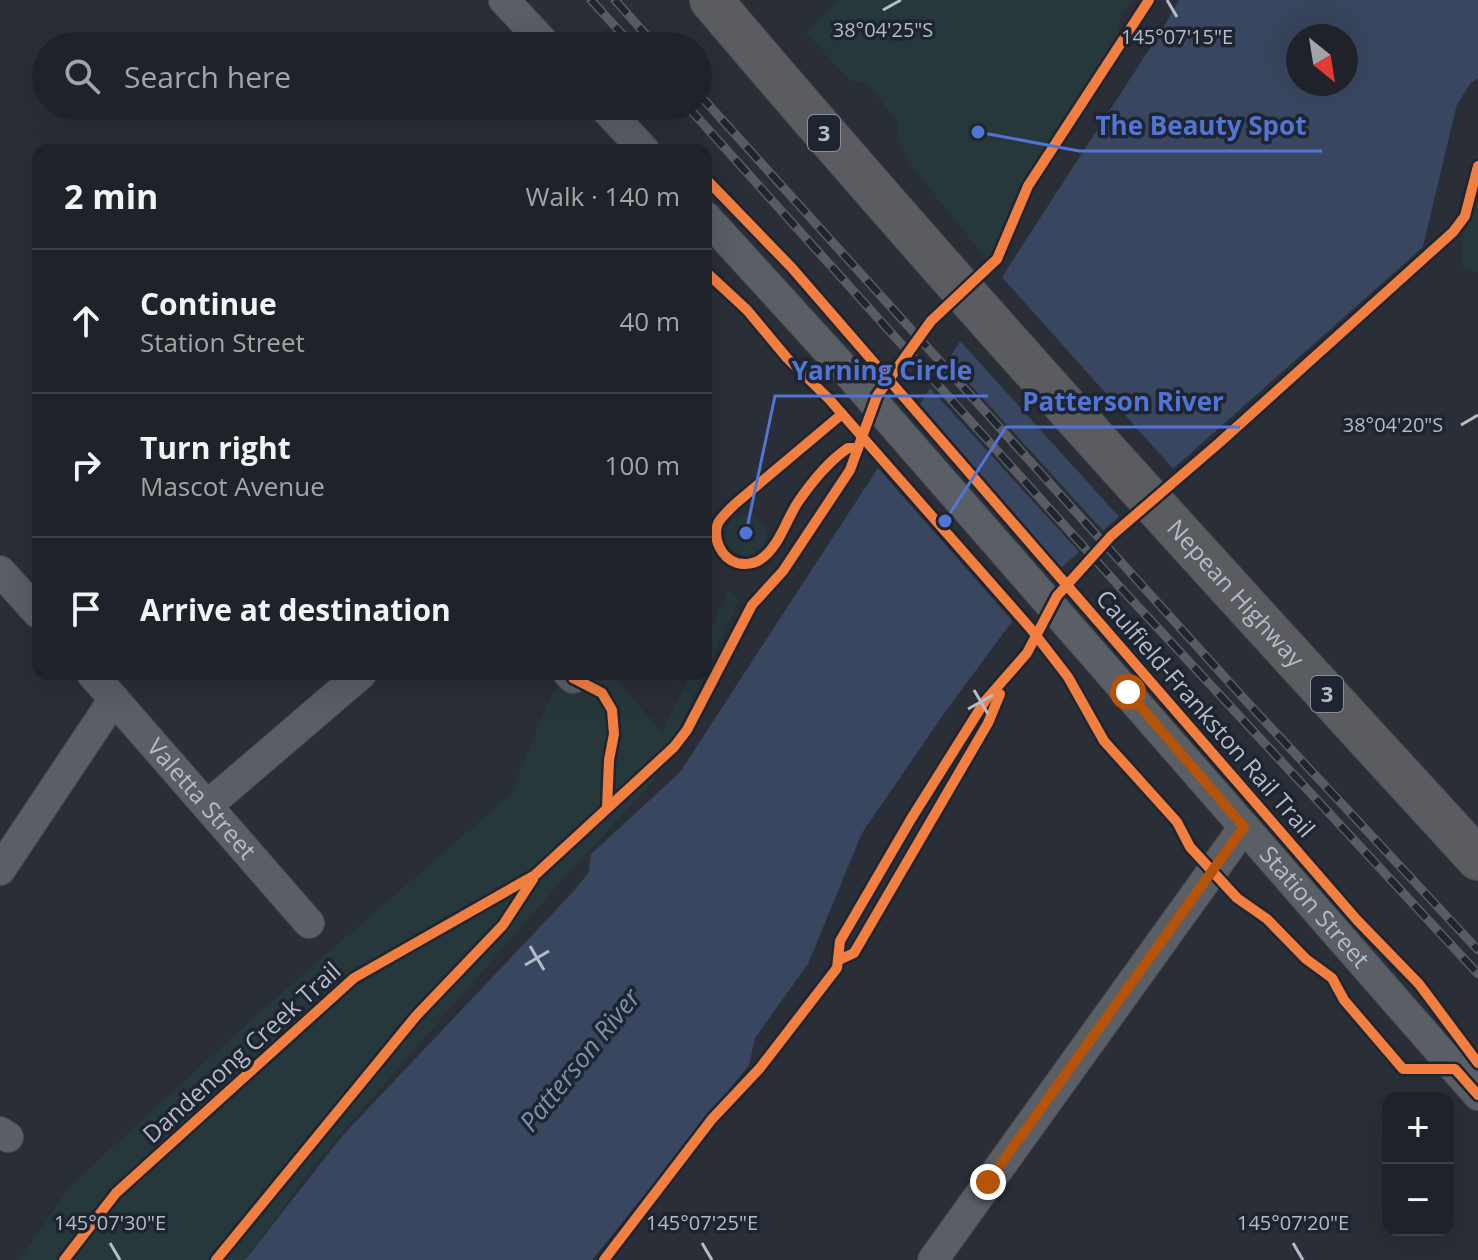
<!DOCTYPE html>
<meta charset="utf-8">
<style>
:root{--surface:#202229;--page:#2d2f35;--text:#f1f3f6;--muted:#a2a4a8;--line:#3d3f46}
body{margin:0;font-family:"Open Sans",sans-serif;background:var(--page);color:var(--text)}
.controls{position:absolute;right:24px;bottom:24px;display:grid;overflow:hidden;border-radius:16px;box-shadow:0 8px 32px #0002}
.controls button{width:72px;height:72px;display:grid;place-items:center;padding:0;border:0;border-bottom:2px solid var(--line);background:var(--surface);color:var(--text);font:40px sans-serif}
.compass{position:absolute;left:1286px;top:24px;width:72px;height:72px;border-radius:50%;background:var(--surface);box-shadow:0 8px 32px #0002;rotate:150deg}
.stop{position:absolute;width:24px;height:24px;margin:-18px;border:6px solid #b45309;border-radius:50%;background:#fff}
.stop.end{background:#b45309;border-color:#fff;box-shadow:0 2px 8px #0008}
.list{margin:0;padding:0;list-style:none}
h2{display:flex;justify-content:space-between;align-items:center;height:104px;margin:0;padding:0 32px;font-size:34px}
h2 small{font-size:26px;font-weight:400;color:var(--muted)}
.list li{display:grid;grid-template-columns:52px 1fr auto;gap:24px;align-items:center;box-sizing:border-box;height:144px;padding:0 32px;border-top:2px solid var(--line)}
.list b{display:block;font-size:30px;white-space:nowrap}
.list p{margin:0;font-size:26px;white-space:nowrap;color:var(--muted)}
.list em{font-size:26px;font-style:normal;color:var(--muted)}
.icon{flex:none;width:44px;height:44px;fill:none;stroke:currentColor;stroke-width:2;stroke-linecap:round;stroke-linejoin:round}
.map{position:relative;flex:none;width:1478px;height:1260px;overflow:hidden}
.search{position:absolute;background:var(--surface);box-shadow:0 8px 32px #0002;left:32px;top:32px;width:680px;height:88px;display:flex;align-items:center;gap:20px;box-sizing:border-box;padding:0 28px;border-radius:44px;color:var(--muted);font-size:30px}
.panel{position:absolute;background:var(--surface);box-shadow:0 8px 32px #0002;left:32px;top:144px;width:680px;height:536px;border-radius:16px}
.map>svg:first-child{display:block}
.green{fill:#27383c}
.water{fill:#39465f;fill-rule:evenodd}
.pier{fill:#2a2e37}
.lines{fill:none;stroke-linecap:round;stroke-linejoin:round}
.minor-casing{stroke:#464a50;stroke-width:32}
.highway-casing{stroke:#474b53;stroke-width:44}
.minor{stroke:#5a5e65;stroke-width:30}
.highway{stroke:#5a5c5f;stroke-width:42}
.rail-casing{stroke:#595c62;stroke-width:9}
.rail{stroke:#1e2531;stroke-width:6;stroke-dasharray:18;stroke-linecap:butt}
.cycleway-casing{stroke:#1e2531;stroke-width:15}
.cycleway{stroke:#f27e40;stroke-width:10}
.route{stroke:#b45309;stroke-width:10}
.ticks{fill:none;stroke:#b5bbc8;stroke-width:3}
.labels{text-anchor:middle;stroke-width:7;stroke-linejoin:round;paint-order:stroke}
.shield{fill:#1e2531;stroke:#888e9b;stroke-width:2}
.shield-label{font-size:22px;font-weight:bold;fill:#b5bbc8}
.street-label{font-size:24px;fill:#b5bbc8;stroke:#1e2531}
.water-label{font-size:26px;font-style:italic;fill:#7e8fae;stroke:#1e2531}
.ticks-label{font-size:20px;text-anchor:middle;fill:#b5bbc8;stroke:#1e2531;stroke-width:7;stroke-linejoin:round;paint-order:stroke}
.leader{fill:none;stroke:#5274d2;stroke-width:3}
.callout-dot{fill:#5274d2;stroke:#1e2531;stroke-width:3}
.callout-label{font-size:26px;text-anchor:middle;font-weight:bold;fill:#5274d2;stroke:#1e2531;stroke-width:7;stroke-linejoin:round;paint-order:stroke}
</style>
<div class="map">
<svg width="1478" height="1260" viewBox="0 0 1478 1260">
<rect width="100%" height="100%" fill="#2a2e37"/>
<g class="green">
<path d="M840 0H1132L1121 15 1119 32 1017 195 996 246 986 259 912 166 898 139 899 125 868 83 851 81 806 33Z"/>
<path d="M1478 200V273L1463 268 1461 243Z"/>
<circle cx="746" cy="535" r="20"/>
<path d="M729 589 739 601 706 670V639Z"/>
<path d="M574 674H612L662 733 690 674H704L654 780 562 880 315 1164 245 1260H19L70 1186 262 1010 510 795 552 693Z"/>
</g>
<path class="water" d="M1179 0H1478V79L1471 83 1457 105 1423 247 1034 592 945 712 862 833 808 964 755 1038 749 1065 592 1260H245L343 1135 573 892 589 872 591 854 680 772ZM1298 36H1346V84H1298Z"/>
<g class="pier">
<path d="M1175 0H1179L1163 28 1002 277 1176 472 1122 520 960 341 948 360 1106 534 1082 555 930 388 920 404 1064 571 1037 595 1015 624 878 468 680 772 591 854 619 822 677 770Z"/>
<path d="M1478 79V83L1461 107 1429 242 1423 247 1457 105 1471 83Z"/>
</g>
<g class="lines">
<g class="minor-casing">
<g id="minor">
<path d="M504 0 547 46"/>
<path d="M603 106 644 150"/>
<path id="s1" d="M706 217 849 374 1478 1095"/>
<path d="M0 571 38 613"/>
<path id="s2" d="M92 674 309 923"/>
<path d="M569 674 573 678"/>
<path d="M207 806 361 674"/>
<path d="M0 870 114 699"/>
<path d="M0 1132 8 1137"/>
<path d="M933 1260 1244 827"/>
</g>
</g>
<g class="highway-casing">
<g id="highway">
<path id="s3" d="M711 0C959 293 1218 576 1478 859"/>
</g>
</g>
<use href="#minor" class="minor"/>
<use href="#highway" class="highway"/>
<g class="rail-casing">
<g id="rail">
<path d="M591 0 633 46"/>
<path d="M615 0 656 46"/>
<path d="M698 93 1248 703 1478 950"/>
<path d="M687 106 1118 585 1478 974"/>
</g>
</g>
<use href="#rail" class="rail"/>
<g class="cycleway-casing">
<g id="cycleway">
<path d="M706 179 792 268 1357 920 1419 984 1478 1063"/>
<path d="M706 272 747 310 787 358 829 399 1031 629 1068 677 1104 741 1177 822 1190 847 1237 898 1267 919 1306 959 1332 978 1344 1000 1403 1069H1455L1478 1095"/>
<path d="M842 414 735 504C729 510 722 516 718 523 712 538 721 558 737 563 744 565 755 564 761 559 779 547 786 520 798 502 811 483 829 461 848 448H858"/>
<path d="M573 678 602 693 612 710 614 734 609 760 607 808"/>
<path d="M839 960 854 953 988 723 1000 694"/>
<path d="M64 1260 116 1193 354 978 535 875 674 747 687 730 752 605 783 571 850 470 877 396 931 321 997 259 1028 186 1149 0"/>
<path d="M216 1260 416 1016 503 925 533 879"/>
<path d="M604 1260 712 1119 760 1068 837 968 840 941 911 819 985 701 1027 653 1057 596 1111 536 1219 443 1453 232 1465 216 1478 166"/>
</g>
</g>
<use href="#cycleway" class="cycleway"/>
</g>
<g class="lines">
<path class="route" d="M988 1182 1244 827 1128 692"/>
</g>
<path class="ticks" d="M1167 0 1177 17M883 10 901 0M1461 425 1478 415M974 690 988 714M968 709 993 695M530 946 544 970M525 965 549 951M110 1243 120 1260M702 1243 712 1260M1293 1243 1303 1260"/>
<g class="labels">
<g class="shield">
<rect x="808" y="115" width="32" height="36" rx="6"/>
<rect x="1311" y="676" width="32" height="36" rx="6"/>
</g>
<g class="shield-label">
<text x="824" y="141">3</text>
<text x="1327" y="702">3</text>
</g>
<g class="street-label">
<text dy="8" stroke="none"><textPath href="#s3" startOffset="792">Nepean Highway</textPath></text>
<text transform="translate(1205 714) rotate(49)" y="8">Caulfield-Frankston Rail Trail</text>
<text dy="8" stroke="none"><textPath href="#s2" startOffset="166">Valetta Street</textPath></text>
<text dy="8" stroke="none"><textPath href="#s1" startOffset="920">Station Street</textPath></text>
<text transform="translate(242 1053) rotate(-42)" y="8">Dandenong Creek Trail</text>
</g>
<g class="water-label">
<text transform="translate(580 1060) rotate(-51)" y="9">Patterson River</text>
</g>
</g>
<g class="ticks-label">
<text x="883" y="37">38°04'25"S</text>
<text x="1177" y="44">145°07'15"E</text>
<text x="1393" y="432">38°04'20"S</text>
<text x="110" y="1230">145°07'30"E</text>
<text x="702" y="1230">145°07'25"E</text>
<text x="1293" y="1230">145°07'20"E</text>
</g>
<path class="leader" d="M978 132L1079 151H1322M746 533L775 396H988M945 521L1006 427H1240"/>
<g class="callout-dot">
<circle cx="978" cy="132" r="8"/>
<circle cx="746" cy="533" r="8"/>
<circle cx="945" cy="521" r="8"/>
</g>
<g class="callout-label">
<text x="1201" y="135">The Beauty Spot</text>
<text x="882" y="380">Yarning Circle</text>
<text x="1123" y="411">Patterson River</text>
</g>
</svg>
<div class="controls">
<button>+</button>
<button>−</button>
</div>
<svg class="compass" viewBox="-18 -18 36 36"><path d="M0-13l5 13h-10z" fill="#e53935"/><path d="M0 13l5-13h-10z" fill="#a2a4a8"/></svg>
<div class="stop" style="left:1128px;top:692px"></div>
<div class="stop end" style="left:988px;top:1182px"></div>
<div class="search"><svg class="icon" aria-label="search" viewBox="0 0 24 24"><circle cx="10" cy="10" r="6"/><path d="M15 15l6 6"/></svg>Search here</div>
<section class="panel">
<h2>2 min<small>Walk · 140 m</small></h2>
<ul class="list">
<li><svg class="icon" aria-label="ahead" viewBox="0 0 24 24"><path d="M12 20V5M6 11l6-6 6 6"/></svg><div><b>Continue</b><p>Station Street</p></div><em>40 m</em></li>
<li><svg class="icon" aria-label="right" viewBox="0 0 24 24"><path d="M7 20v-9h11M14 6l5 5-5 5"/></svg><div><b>Turn right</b><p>Mascot Avenue</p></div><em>100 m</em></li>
<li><svg class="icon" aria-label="arrive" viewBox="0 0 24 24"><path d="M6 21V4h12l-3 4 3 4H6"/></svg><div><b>Arrive at destination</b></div></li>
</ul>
</section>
</div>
